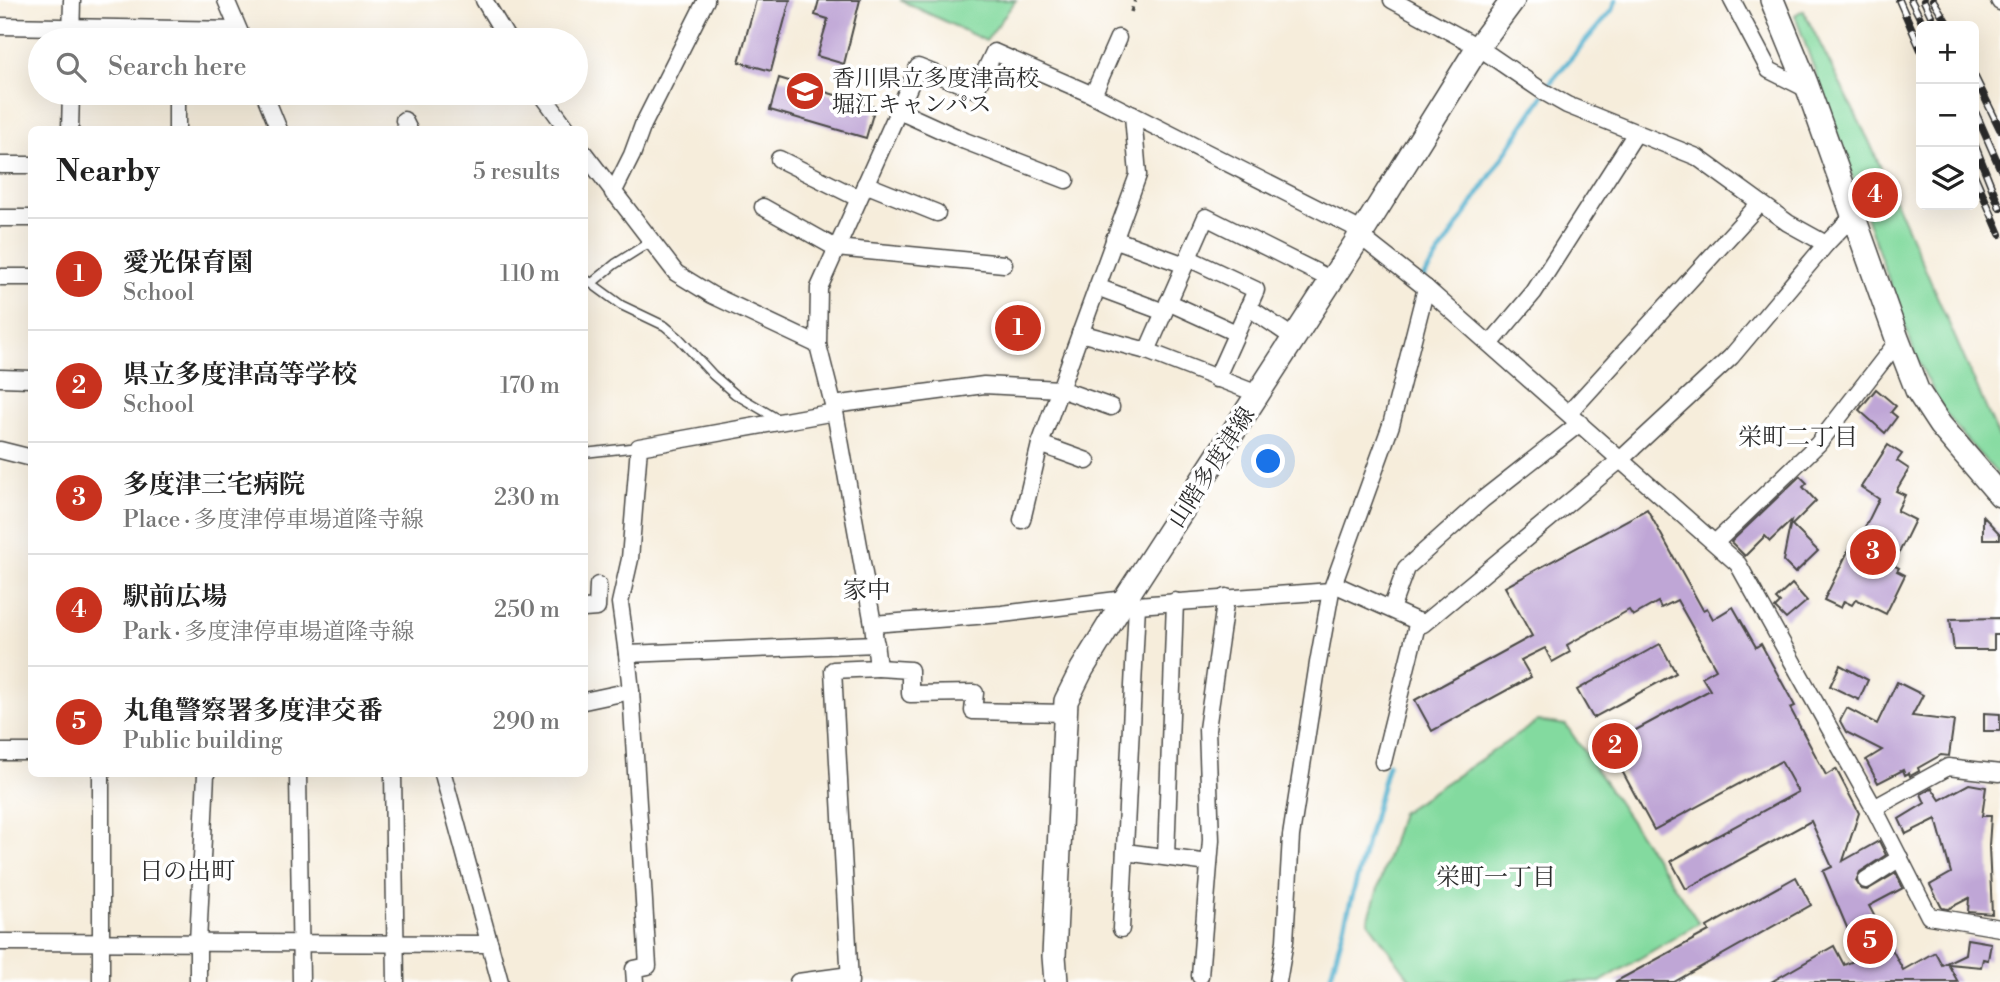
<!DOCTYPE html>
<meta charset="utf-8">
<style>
:root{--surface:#fff;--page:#f6f6f6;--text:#222;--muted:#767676;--line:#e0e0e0;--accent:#c8321e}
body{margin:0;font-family:"Libre Bodoni","Noto Serif JP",serif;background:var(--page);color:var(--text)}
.controls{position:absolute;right:21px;top:21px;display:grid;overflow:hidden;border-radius:10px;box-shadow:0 7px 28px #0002}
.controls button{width:63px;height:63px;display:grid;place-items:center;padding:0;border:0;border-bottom:2px solid var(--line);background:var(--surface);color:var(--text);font:35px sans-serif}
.you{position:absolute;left:1269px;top:462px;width:24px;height:24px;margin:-18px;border:5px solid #fff;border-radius:50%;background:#1a73e8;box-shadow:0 0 0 10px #1a73e833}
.badge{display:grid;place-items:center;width:46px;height:46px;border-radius:50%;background:var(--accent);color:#fff;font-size:23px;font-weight:700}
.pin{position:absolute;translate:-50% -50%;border:4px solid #fff;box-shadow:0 2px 7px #0006}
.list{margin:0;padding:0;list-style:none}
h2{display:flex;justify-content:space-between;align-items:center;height:91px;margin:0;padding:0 28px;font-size:30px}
h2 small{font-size:23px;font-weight:400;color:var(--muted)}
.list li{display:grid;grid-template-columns:46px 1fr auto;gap:21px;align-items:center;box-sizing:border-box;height:112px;padding:0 28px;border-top:2px solid var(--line)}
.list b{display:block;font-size:26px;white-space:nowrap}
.list p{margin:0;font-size:23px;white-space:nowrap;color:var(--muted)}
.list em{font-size:23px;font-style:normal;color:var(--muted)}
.icon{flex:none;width:38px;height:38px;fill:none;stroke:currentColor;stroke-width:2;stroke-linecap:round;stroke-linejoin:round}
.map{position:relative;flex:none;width:2000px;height:982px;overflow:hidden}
.search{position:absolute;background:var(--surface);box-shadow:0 7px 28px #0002;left:28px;top:28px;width:560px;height:77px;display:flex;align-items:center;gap:18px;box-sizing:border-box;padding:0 24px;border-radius:38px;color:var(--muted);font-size:26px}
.panel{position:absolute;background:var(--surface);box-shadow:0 7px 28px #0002;left:28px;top:126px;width:560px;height:651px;border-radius:10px}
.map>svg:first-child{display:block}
.green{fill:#83da9f;stroke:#578265;stroke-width:2}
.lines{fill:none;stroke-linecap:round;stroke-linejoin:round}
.stream{stroke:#4fb0ce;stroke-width:5}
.building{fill:#bfa6d6}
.service-casing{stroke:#494845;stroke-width:11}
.minor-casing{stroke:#494845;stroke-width:19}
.secondary-casing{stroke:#494845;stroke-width:26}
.path{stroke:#494845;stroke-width:3.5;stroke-dasharray:5 5;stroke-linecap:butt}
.service{stroke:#fff;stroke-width:8}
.minor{stroke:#fff;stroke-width:16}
.secondary{stroke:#fff;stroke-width:23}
.rail-casing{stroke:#2b2b2b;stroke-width:8}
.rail{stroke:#fff;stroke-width:5;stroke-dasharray:16;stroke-linecap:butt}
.labels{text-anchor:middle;stroke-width:7;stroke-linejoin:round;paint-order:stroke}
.poi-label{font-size:23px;fill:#2b2b2b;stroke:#fff;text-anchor:start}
.street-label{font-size:23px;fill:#2b2b2b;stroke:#fff}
.neighbourhood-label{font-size:24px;fill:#2b2b2b;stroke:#fff}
</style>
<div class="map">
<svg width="2000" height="982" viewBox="0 0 2000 982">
<rect width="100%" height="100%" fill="#fff"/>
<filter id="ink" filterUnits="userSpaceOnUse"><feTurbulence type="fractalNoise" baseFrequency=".0143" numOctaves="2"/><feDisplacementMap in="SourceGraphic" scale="14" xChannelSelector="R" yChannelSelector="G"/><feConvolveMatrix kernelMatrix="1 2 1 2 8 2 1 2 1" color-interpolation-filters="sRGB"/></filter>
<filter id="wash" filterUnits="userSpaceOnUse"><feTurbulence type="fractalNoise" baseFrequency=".00686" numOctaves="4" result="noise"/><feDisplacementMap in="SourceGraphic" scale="28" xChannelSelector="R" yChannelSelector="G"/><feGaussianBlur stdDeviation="1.57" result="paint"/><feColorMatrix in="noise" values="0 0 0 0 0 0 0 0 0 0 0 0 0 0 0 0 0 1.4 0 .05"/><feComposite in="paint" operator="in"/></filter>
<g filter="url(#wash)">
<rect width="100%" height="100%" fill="#f6eddb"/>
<g class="green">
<path d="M900 0H1016L986 41Z"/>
<path d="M1803 10 1869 141 2000 440V477L1963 436 1942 408 1916 357 1795 15Z"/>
<path d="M1538 721 1566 725 1699 923 1600 982H1412L1368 921 1401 813Z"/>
</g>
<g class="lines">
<g class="stream">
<path d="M1549 84 1612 10 1616 0"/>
<path d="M1423 278 1543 96"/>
<path d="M1415 663 1424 633"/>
<path d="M1329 982 1388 764"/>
</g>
</g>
<g id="blocks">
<g class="building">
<path d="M756 0H790L771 71 739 62Z"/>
<path d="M819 0H860L844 64 817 56 828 19 815 15Z"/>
<path d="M779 78 875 107 866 138 770 110Z"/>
<path d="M1876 389 1896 406 1891 412 1897 417 1885 433 1859 410Z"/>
<path d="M1888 445 1902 454 1897 461 1909 469 1896 491 1905 495 1897 511 1915 520 1893 565 1899 568 1897 571 1905 575 1886 614 1856 599 1852 605 1844 601 1841 608 1824 600 1855 537 1859 540 1879 499 1861 487Z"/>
<path d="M1800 476 1807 483 1803 487 1816 501 1792 525 1818 551 1795 573 1783 561 1791 521 1770 541 1765 536 1745 556 1731 542Z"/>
<path d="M1647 509 1703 610 1707 608 1713 619 1733 607 1756 647 1761 644 1795 706 1790 708 1826 775 1836 769 1859 813 1843 861 1879 841 1886 855 1860 872 1856 881 1861 889 1867 890 1896 873 1903 888 1869 906 1903 970 1935 952 1942 965 1965 954 1967 939 1991 943 1988 960 1983 959 1981 967 1948 964 1958 982H1771L1834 946 1844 965 1856 960 1848 939 1851 937 1823 871 1832 867 1811 821 1686 889 1671 861 1798 792 1781 761 1654 830 1608 745 1710 690 1702 677 1716 669 1677 600 1661 608 1658 602 1633 616 1629 610 1567 645 1570 652 1552 662 1545 648 1521 660 1531 677 1432 731 1415 700 1532 636 1505 587Z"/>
<path d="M1983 516 2000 534V539H1983Z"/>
<path d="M1792 584 1807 601 1786 619 1775 608 1780 603 1776 599Z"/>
<path d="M2000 618V635H1994V650H1954L1950 619Z"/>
<path d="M1660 644 1676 673 1593 718 1577 690Z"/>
<path d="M1840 665 1868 680 1859 700 1830 686Z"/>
<path d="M1897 682 1923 695 1912 716 1954 721 1949 756 1941 755 1918 768 1919 771 1910 776 1909 773 1905 775 1903 770 1878 783 1866 760 1882 750 1846 732 1840 721 1847 708 1877 724Z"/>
<path d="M1984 713 2000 714V731H1984Z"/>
<path d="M1969 784 1986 787 1982 816H1991L1989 846 1992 914 1968 912 1969 898 1948 909 1942 908 1930 885 1951 873 1936 819 1906 834 1899 819 1925 803 1921 794 1932 788 1940 800Z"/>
<path d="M1796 877 1811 905 1674 982H1615L1709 931 1707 927Z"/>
</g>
</g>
</g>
<g filter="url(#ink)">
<use href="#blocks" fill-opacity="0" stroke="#494845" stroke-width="2"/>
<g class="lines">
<g class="service-casing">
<g id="service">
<path d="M584 278 621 305 665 326 679 338 713 375 735 394 781 421"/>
<path d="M592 283 615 264 650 242"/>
<path d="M584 453 639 447"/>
</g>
</g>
<g class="minor-casing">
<g id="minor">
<path d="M226 0 243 40"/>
<path d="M484 0 508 40"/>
<path d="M1392 0 1478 47 1544 92 1567 105 1697 157 1788 223 1826 244"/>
<path d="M1732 0 1769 70 1809 90"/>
<path d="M1999 0 2000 2"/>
<path d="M0 26 238 30"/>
<path d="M71 40 72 0"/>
<path d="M264 93 279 130"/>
<path d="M541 93 568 130"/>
<path d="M1093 95 1118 38"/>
<path d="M899 111 965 141 1066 180"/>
<path d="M404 120 409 130"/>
<path d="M70 130 71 93"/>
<path d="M177 130V93"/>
<path d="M584 153 676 273 712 295 818 345"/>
<path d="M779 159 858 198"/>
<path d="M0 165H32"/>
<path d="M865 184 937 213"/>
<path d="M613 193 632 155 643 125 706 0"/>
<path d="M763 207 836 248 1004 264"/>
<path d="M0 218H32"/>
<path d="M1114 239 1185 265"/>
<path d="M1188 258 1256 290 1216 379"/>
<path d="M0 277H32"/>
<path d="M1097 287 1164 312"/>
<path d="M1168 302 1236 333"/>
<path d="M1248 307 1294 338"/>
<path d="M1080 333 1147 351 1258 394"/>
<path d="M1490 344 1534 292 1636 133"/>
<path d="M1147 351 1206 217 1332 280"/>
<path d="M0 378 32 379"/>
<path d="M833 405 984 385 1060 389 1111 407"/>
<path d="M1569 413 1759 204"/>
<path d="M1040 444 1087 461"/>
<path d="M0 450 32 458"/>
<path d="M1022 520 1040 444 1138 175 1133 115"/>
<path d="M1715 543 1818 444 1898 341"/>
<path d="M1334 584 1423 624 1620 460 1731 357 1826 244 1853 216"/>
<path d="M584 609 597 608 598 585"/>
<path d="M1391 609 1406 568 1482 500 1580 423"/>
<path d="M873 624 1002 614 1125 599 1137 605 1331 591 1391 425 1426 288"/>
<path d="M627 654 620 603 630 559 639 447 835 412"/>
<path d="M878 668 910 670V694L975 693 973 711 1065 713"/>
<path d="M631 691 648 966 634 969 635 982"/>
<path d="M584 701 631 691 627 654 876 644"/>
<path d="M0 752H32"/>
<path d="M1383 762 1418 621"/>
<path d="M101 774V982"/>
<path d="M298 774 301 982"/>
<path d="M393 774 396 982"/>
<path d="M443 774 500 982"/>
<path d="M1874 808 1948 767 2000 773"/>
<path d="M1125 852 1209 863"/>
<path d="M1166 857 1175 601"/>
<path d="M1866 880 1900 858"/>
<path d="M1121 929 1137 605"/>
<path d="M0 942 490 944"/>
<path d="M1200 976 1211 840 1207 729 1226 597"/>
<path d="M198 982V943L206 774"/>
<path d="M798 982 850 975"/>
<path d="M850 982 833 670 878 668 873 624 835 412 818 345 819 288 918 67 976 90 994 52 1093 95 1352 226 1360 236 1426 288 1738 564 1874 808 1929 916 2000 928"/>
<path d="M1278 982 1285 941 1291 836 1318 663 1331 591"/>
</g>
</g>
<g class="secondary-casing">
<g id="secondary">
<path d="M1772 0 1806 83 1898 341 1917 390 1940 425 2000 495"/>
<path d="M1056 982 1054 956 1066 701 1082 669 1125 599 1360 236 1478 47 1513 0"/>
</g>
</g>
<path class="path" d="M1131 12 1135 0"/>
<use href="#service" class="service"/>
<use href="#minor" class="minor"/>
<use href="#secondary" class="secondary"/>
<g class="rail-casing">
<g id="rail">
<path d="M1899 0 1921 50"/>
<path d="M1911 0 1924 26"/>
<path d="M1933 0 1949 26"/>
<path d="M1924 1 1936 26"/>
<path d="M1974 75 2000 129"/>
<path d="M1974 109 2000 168"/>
<path d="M1974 143 2000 208"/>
<path d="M1974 174 2000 234"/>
</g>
</g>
<use href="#rail" class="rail"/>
</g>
</g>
<defs>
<g id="school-disc" transform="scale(2.0125)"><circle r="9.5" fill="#c8321e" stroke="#fff"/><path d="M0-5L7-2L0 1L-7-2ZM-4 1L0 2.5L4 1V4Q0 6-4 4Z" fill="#fff"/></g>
</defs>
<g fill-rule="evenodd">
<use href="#school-disc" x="805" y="91"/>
</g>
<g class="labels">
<g class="poi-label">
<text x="832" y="86">香川県立多度津高校<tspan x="832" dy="26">堀江キャンパス</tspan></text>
</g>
<g class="street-label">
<text transform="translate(1211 467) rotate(-57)" y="8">山階多度津線</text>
</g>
<g class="neighbourhood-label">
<text x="1798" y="445">栄町二丁目</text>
<text x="867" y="598">家中</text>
<text x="187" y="879">日の出町</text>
<text x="1496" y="885">栄町一丁目</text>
</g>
</g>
</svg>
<div class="controls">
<button>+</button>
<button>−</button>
<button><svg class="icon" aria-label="layers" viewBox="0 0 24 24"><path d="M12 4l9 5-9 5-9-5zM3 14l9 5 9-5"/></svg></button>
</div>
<div class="you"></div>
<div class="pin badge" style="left:1018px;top:328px">1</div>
<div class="pin badge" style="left:1615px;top:746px">2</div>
<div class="pin badge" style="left:1873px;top:552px">3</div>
<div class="pin badge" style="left:1875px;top:195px">4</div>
<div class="pin badge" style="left:1870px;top:941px">5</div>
<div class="search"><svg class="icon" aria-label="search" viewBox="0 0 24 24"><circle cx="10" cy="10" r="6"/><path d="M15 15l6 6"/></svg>Search here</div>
<section class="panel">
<h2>Nearby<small>5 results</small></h2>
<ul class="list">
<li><span class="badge">1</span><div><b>愛光保育園</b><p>School</p></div><em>110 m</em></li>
<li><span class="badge">2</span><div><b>県立多度津高等学校</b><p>School</p></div><em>170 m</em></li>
<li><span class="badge">3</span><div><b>多度津三宅病院</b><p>Place · 多度津停車場道隆寺線</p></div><em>230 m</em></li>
<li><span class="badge">4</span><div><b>駅前広場</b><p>Park · 多度津停車場道隆寺線</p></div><em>250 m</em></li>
<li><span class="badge">5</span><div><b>丸亀警察署多度津交番</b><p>Public building</p></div><em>290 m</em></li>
</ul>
</section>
</div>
